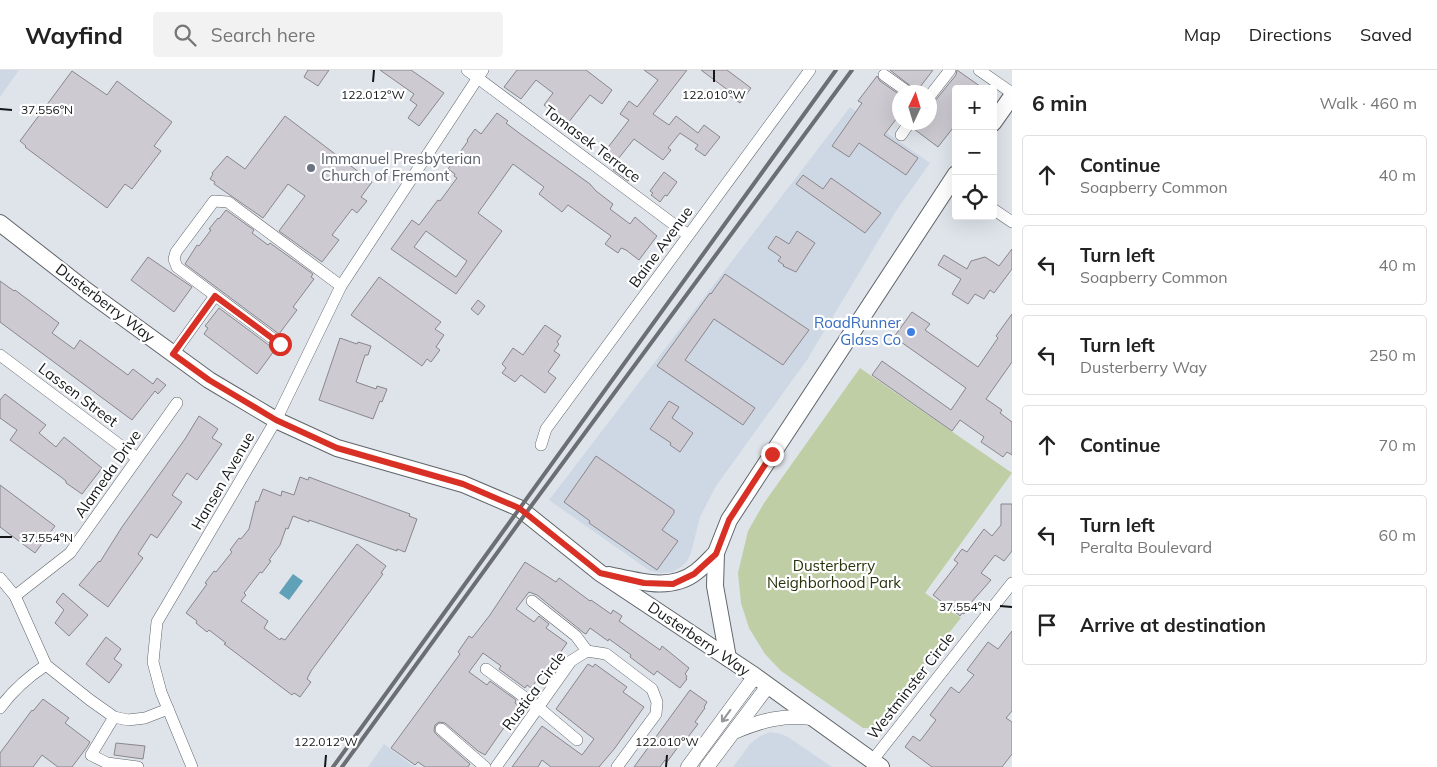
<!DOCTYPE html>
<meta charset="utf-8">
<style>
:root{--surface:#fff;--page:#f2f2f2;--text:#222;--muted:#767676;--line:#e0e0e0}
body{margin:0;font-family:Mulish,sans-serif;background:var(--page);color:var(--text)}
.controls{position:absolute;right:15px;top:15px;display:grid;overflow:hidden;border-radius:5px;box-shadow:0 5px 20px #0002}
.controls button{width:45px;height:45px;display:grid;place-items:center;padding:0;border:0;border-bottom:1px solid var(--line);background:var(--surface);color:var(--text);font:25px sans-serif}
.compass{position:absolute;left:892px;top:15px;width:45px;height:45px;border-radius:50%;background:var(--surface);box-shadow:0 5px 20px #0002;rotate:4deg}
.stop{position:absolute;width:15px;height:15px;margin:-11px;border:4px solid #d93025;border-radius:50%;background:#fff}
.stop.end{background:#d93025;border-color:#fff;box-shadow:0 1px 5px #0008}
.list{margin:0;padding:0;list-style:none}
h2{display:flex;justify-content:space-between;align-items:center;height:65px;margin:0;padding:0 20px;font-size:21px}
h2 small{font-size:16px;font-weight:400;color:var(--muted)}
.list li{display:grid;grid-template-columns:32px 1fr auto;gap:15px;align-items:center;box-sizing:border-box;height:80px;margin:0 10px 10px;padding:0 10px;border:1px solid var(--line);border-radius:5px}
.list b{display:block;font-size:19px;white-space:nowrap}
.list p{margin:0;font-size:16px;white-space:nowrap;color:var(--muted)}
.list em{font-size:16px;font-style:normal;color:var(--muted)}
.icon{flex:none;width:28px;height:28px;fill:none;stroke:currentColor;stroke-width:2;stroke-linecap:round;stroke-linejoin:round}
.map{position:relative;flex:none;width:1012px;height:697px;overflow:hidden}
header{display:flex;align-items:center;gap:30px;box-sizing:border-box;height:70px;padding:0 25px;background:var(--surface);border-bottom:1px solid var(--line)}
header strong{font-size:24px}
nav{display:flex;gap:28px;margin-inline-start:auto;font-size:18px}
.search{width:350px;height:45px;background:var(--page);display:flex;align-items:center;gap:12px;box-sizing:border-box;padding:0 18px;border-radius:5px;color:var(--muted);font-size:19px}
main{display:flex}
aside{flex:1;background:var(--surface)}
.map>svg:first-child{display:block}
.built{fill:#cdd8e4}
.park{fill:#c0cea6}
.water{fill:#60a1b8}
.building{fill:#cdcad2;stroke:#89868d;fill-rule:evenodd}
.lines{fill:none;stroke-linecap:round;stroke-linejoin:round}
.minor-casing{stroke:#5f6469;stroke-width:12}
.tertiary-casing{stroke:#5f6469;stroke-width:15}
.secondary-casing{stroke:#5f6469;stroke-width:18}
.minor{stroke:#fff;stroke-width:11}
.tertiary{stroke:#fff;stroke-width:14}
.secondary{stroke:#fff;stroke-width:16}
.rail{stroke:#6b6e73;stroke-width:4}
.oneway{stroke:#959697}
.route{stroke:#d93025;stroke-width:6}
.ticks{fill:none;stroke:#141618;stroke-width:2}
.worship-dot{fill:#6b7280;stroke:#fff;stroke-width:2}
.shop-dot{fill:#3f7fe0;stroke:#fff;stroke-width:2}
.labels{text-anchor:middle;stroke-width:4.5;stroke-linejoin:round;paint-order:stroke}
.street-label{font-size:15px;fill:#141618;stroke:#fff}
.worship-label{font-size:15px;fill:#5b616d;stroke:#fff;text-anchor:start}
.shop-label{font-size:15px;fill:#366cbe;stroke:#fff;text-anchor:end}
.park-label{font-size:15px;fill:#28330b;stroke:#fff}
.ticks-label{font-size:12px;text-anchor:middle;fill:#141618;stroke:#fff;stroke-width:4.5;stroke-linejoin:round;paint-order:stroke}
</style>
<header>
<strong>Wayfind</strong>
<div class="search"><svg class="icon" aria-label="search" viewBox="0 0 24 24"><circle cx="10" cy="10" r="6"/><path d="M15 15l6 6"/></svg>Search here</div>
<nav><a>Map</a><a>Directions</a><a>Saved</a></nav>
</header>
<main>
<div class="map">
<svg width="1012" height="697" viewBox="0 0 1012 697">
<rect width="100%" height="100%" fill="#dfe4eb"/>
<g class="built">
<path d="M0 0H19L0 27Z"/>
<path d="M850 37 930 93 896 141 807 290 716 416 700 447 691 483 687 491 681 497 672 502 661 503 650 501 549 430Z"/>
<path d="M770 662 781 664 788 667 832 697H733L750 674 760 666Z"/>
<path d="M384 674 414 697H368Z"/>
</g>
<path class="park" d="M860 298 1012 403 925 523 961 548 872 658H863L781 601 765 584 749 558 741 533 738 503 748 461 764 433Z"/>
<path class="water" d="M293 504 303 511 289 530 279 523Z"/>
<g class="building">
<path d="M308 0H329L318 16 304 7Z"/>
<path d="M380 0H411L444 23 419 56 408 48 417 35 410 30 414 24Z"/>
<path d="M517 0H586L612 20 602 34 590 25 568 53 544 35 553 23 536 10 521 29 504 17Z"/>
<path d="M644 0H687L653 44 669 55 676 46 698 63 704 55 720 67 705 86 695 79 698 75 680 63 668 78 671 80 663 90 634 69 618 89 606 80 629 50 620 44 629 31 637 37 658 10Z"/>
<path d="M701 0H727L751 18 740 33 727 24 729 21Z"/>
<path d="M890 0H933L917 21Z"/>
<path d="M957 0 984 19H956V54L938 77 914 59 918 52H930V37L956 5Z"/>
<path d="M72 1 107 25 117 11 172 52 154 76 161 81 132 119 125 114 107 138 25 77 26 76 20 71Z"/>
<path d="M877 6 880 11 900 25V44L884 65 918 88 906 105 859 73 849 87 832 76 862 33 858 31Z"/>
<path d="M497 43 508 51 506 53 519 63 590 114 596 121 613 134 610 139 630 154 635 147 657 166 639 190 626 180 621 178 618 183 605 174 611 166 568 135 562 142 539 124 544 117 513 94 478 143 502 161 456 224 391 179 412 150 419 155 438 130 440 131 457 108 454 106 455 104 448 99 468 71 467 70 475 59 481 64ZM426 161 467 191 456 207 414 177Z"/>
<path d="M285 46 372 112 361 127 367 131 357 143 352 139 332 165 339 170 322 192 279 161 305 126 288 114 263 148 214 114 215 112 210 109 213 104 212 103 227 86 245 99Z"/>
<path d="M619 92 634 103 628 111 613 100Z"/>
<path d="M664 102 677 112 667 126 665 125 660 132 651 125 653 123 650 121Z"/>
<path d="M803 105 823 119 831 108 881 143 865 163 796 114Z"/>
<path d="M226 140 254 160 252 163 268 175 270 173 313 204 311 207 314 209 293 237 297 240 279 264 185 194 197 175 199 176 211 160 209 159 218 148 219 149Z"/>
<path d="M797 161 815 173 796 202 783 196 784 195 778 191 781 187 768 178 776 166 789 174Z"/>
<path d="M1012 179V199L994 223 990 220 984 229 975 224 968 234 952 224 961 209 938 195 944 185 967 199 971 191 985 187 999 196Z"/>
<path d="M148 187 192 217 174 242 131 210Z"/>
<path d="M725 204 809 260 783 295 714 249 685 290 755 338 743 355 657 296 710 223 711 224Z"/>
<path d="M379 207 441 252 435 259 444 265 436 277 440 280 431 292 427 289 422 296 351 245Z"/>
<path d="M0 211 14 221 15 220 59 253 52 263 74 279 80 270 128 305 133 299 153 314 157 308 166 315 158 324 155 321 132 350 0 252Z"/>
<path d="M478 230 485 236 478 245 471 239Z"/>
<path d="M219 238 270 276 269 277 274 281 257 304 204 264 208 258 205 256Z"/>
<path d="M912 242 930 254 925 260 978 297 998 268 996 266 1012 244V292L986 329 1002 340 1000 343 1012 352V385L1007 382 1003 387 990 378 981 372 984 367 960 350 952 361 872 305 882 291 951 340 966 318 894 267Z"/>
<path d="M545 255 561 266 557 272 559 274 554 281 560 285 548 302 556 308 545 323 521 305 515 312 502 303 506 298 502 294 513 278 523 285Z"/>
<path d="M340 268 357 274 358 272 371 276 368 285H365L356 312 376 319 377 316 387 319 382 332 380 331 373 349 319 330Z"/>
<path d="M5 324 46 355 39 363 56 377 64 367 102 398 82 424 66 413V411L61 407 10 370 17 360 0 348V330Z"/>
<path d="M669 331 679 337 672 348 693 363 680 382 670 375 671 373 650 359Z"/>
<path d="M199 346 218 359 212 368 222 374 197 410 187 403 172 425 182 432 157 468 151 464 138 484 143 488 108 537 79 515 99 491 100 492 122 457 185 369Z"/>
<path d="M596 386 674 440V443L662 460 678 471 657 500 589 453 590 451 564 432Z"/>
<path d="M300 407 308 410 309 407 322 412 410 444 409 446 417 449 405 482 397 479V481L309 450V452L293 446 288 459 286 458 280 475 269 490 271 491 262 503 260 502 244 523 246 525 241 531 268 551 264 558 280 570 281 568 285 570 357 474 386 496 381 503 383 504 311 601 307 609 311 612 300 627 294 623 292 625 224 574 226 573 209 560 207 562 196 553 197 551 186 543 207 514 205 513 214 501 216 502 232 482 230 480 239 468 241 469 249 459 256 431 258 432 263 419 281 426 282 421 294 425Z"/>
<path d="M0 415 55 456 35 483 0 457Z"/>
<path d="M1001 434H1012V481L1004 491 995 485 981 503 991 510 969 535 964 544 962 543 960 546 933 525 958 493 954 490 962 479 967 482 984 459 992 466 1001 455Z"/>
<path d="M525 492 556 512 559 508 590 531 591 530 611 544 613 540 622 546 619 551 660 580 662 576 689 598 685 604 687 606 686 608 687 609 680 618 657 601 654 605 630 587 631 585 609 569 608 571 590 558 586 564 584 563 537 525 529 522 516 539 534 552 539 546 549 554 546 558 567 573 553 593 551 591 531 618 527 615 525 618 499 599 501 596 483 583 469 602 487 615 490 611 516 630 515 633 519 636 485 685 478 681 445 653 439 652 435 655 434 661 436 664 470 694 468 697H425L418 692 415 695 391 678 460 584 458 582 469 566 472 568 490 545Z"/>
<path d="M63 523 88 545 69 566 55 553 64 540 56 532Z"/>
<path d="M1012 561V641L1006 648 1012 652V684L1002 697H932L905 677 913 666 920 671 936 650 930 645 951 617 959 623 974 605 967 600 988 572 998 579Z"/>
<path d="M106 567 121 579 114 589 122 595 109 613 86 594Z"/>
<path d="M588 594 593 597 595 594 627 617 623 622 644 637 615 678 599 697H551L542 690 538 697H512L542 656 582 685 594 669 556 639Z"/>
<path d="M690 620 707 632 704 637 705 638 695 652 698 654 688 667 686 666 667 692 665 690 660 697H634Z"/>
<path d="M43 629 69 648 65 653 90 672 87 677 72 697H58L42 685 33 697H0V683L32 640 33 641Z"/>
<path d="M116 673 145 676 143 689 114 685Z"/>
</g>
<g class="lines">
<g class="minor-casing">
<g id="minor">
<path d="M467 0 688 165"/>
<path d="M979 0 1012 23"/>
<path d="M884 5 908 22"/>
<path d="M929 27 950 0"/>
<path d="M901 65 910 52"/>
<path d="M993 139 1012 152"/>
<path d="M280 274 177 197 174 189 176 182 214 131 228 132 341 216"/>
<path d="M173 284 215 226"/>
<path d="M0 285 137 388"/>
<path d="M541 375 546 359 810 0"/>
<path d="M0 508 15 526 46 595 90 630 114 647 128 650 145 648 168 639"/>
<path d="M15 526 70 483 177 333"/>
<path d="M532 531 576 566 587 581"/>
<path d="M486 599 539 638 577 670"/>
<path d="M0 638C13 620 28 607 46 595"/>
<path d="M114 647 91 685 107 693 138 697"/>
<path d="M441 659 485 697"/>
<path d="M872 691 1012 513"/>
<path d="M192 697 161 622 153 592 157 552 276 350 341 216 483 0"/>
<path d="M496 697 571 591 587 581 606 584 652 619 657 632 656 644 617 697"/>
</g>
</g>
<g class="tertiary-casing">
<g id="tertiary">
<path d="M734 662C760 651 784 644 812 648"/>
<path d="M688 697 755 606"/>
<path d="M707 697 768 616"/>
</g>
</g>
<g class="secondary-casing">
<g id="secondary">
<path d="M993 53 1012 26"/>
<path d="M0 153 87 221 209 310 276 350 337 378 463 414 519 438 600 503 755 606 881 697"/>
<path d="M609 505C637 511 671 522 696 502 703 497 709 490 716 483"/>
<path d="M728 588 715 516 716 483 729 450 956 104"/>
</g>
</g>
<use href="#minor" class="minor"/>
<use href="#tertiary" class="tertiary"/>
<use href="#secondary" class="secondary"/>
<g class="rail">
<path d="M333 697 836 0"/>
<path d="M342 697 526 443 852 0"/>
</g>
</g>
<defs><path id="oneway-shaft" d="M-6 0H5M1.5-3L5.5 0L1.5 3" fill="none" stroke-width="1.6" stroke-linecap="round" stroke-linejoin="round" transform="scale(1.25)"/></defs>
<use class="oneway" href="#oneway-shaft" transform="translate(726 646) rotate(126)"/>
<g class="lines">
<path class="route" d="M280 274 215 226 173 284 209 310 276 350 337 378 463 414 519 438 600 503 644 513 673 514 694 504 716 484 729 450 772 384"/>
</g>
<path class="ticks" d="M373 12 374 0M714 12V0M0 39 12 40M0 467H12M1000 536 1012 537M325 697 326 685M666 697 667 685"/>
<circle class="worship-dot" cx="311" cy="98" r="5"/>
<circle class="shop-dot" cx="911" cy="262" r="5"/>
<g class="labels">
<g class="street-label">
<text transform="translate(592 74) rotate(37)" y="5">Tomasek Terrace</text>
<text transform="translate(661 177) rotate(-54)" y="5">Baine Avenue</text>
<text transform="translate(105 233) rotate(37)" y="5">Dusterberry Way</text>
<text transform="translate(78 325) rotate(37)" y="5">Lassen Street</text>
<text transform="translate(108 404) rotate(-55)" y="5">Alameda Drive</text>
<text transform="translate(223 411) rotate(-60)" y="5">Hansen Avenue</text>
<text transform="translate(699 569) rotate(34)" y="5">Dusterberry Way</text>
<text transform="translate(911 616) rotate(-52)" y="5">Westminster Circle</text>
<text transform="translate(534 621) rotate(-53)" y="5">Rustica Circle</text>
</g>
<g class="worship-label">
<text x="321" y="94">Immanuel Presbyterian<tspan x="321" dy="17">Church of Fremont</tspan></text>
</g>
<g class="shop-label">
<text x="901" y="258">RoadRunner<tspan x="901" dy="17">Glass Co</tspan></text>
</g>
<g class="park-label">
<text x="834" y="501">Dusterberry<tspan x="834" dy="17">Neighborhood Park</tspan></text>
</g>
</g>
<g class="ticks-label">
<text x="373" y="29">122.012°W</text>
<text x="714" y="29">122.010°W</text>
<text x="47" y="44">37.556°N</text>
<text x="47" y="472">37.554°N</text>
<text x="965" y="541">37.554°N</text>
<text x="326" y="676">122.012°W</text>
<text x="667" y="676">122.010°W</text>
</g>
</svg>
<div class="controls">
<button>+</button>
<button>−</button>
<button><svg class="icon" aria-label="locate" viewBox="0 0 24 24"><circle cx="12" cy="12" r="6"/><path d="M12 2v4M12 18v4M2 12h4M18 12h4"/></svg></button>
</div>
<svg class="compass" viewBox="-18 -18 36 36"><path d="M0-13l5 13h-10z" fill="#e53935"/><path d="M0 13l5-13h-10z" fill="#767676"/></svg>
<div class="stop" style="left:280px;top:274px"></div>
<div class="stop end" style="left:772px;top:384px"></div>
</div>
<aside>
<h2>6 min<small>Walk · 460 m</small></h2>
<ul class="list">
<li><svg class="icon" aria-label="ahead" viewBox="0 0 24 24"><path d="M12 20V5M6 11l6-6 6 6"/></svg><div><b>Continue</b><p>Soapberry Common</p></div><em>40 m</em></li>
<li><svg class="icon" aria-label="left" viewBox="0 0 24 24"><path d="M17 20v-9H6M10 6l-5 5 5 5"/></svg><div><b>Turn left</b><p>Soapberry Common</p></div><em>40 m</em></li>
<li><svg class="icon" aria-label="left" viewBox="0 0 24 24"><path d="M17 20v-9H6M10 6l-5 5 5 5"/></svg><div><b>Turn left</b><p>Dusterberry Way</p></div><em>250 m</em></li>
<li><svg class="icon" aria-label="ahead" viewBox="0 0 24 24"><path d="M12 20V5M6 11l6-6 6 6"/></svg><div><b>Continue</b></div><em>70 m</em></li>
<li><svg class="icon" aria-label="left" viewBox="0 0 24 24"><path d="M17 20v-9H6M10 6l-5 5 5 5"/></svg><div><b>Turn left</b><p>Peralta Boulevard</p></div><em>60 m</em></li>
<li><svg class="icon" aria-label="arrive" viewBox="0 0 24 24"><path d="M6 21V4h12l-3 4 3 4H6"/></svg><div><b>Arrive at destination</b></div></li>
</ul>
</aside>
</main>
